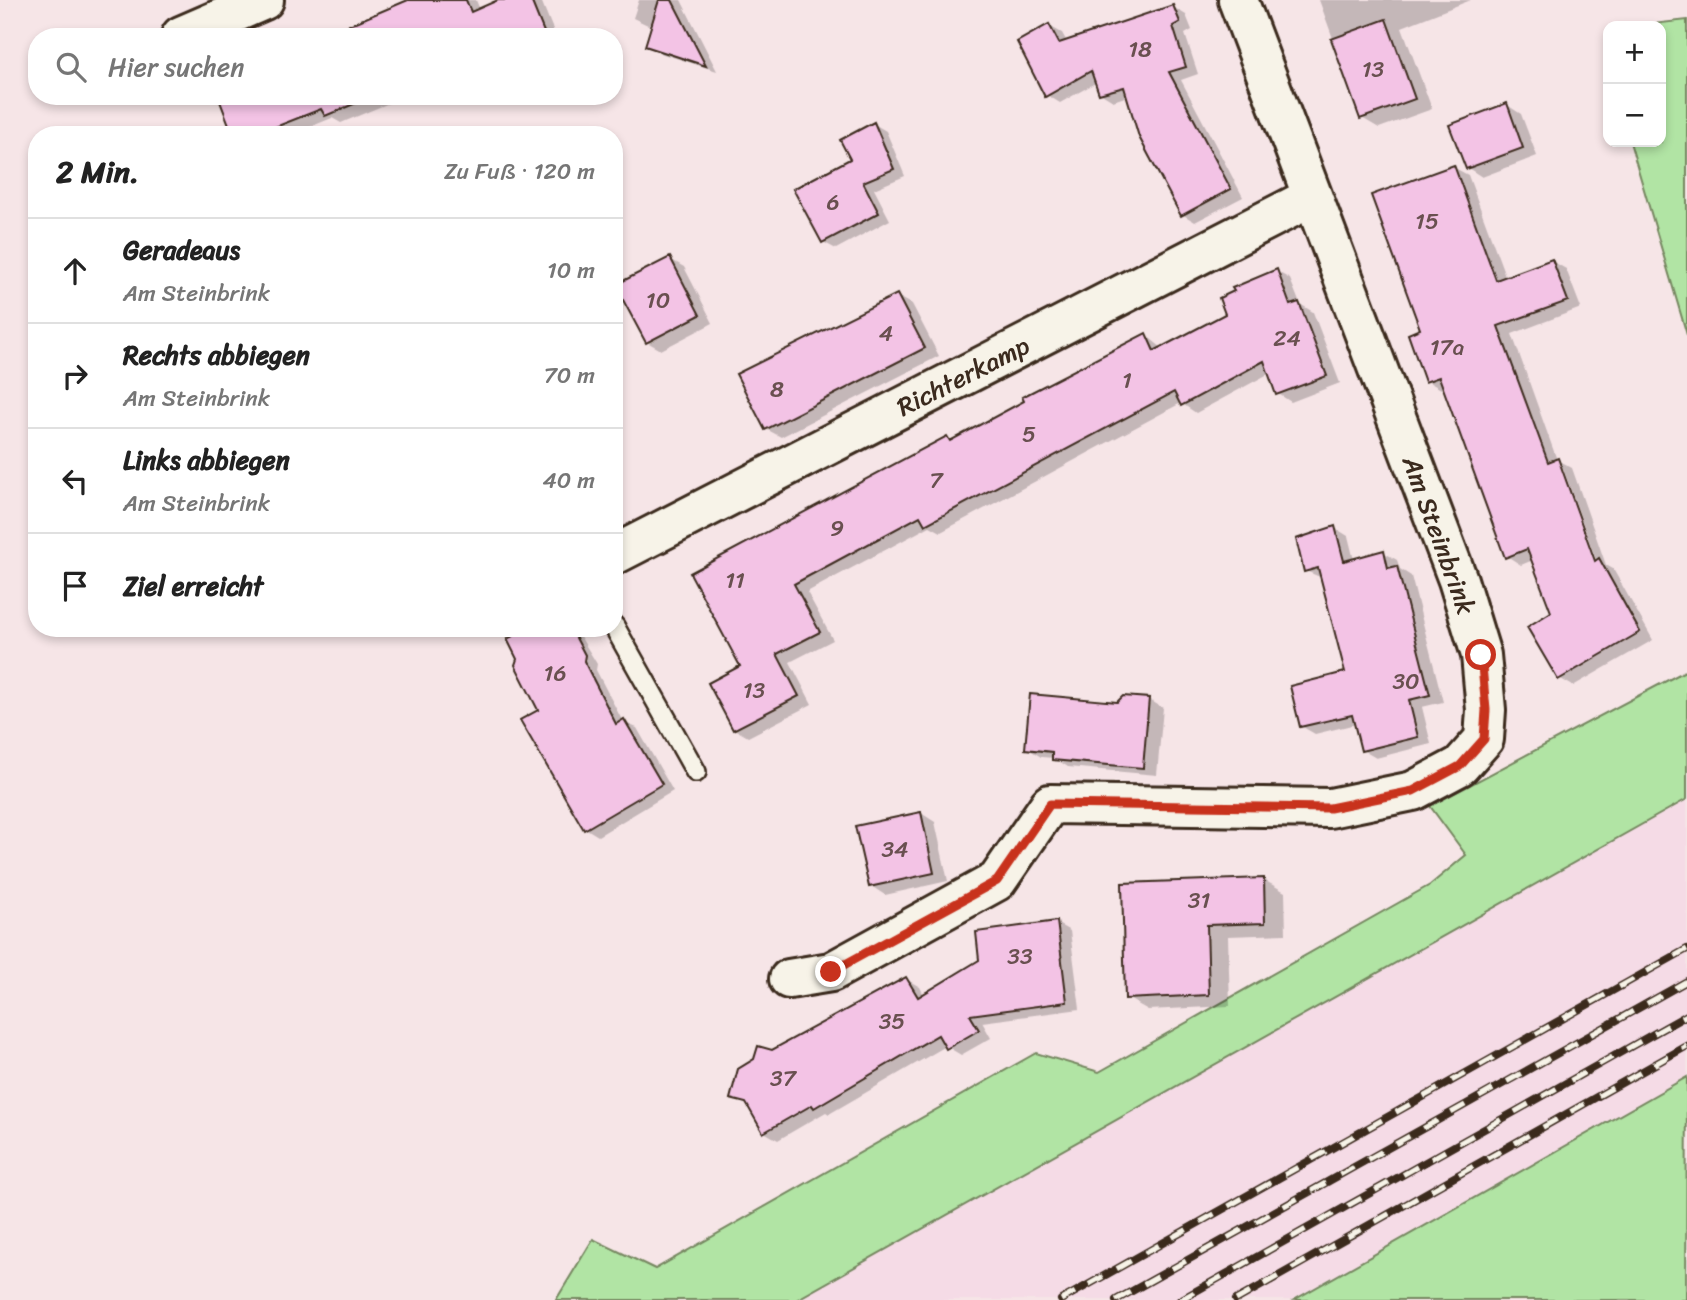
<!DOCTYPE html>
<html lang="de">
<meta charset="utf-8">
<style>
:root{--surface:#fff;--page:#f2f2f2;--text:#222;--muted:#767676;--line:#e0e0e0}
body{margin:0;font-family:Sriracha,sans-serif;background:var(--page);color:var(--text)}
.controls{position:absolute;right:21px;top:21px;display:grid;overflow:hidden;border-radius:14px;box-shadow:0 4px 10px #0003}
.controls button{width:63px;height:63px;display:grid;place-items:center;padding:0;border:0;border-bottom:2px solid var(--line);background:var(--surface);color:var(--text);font:35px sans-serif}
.stop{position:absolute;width:21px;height:21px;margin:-16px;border:5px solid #c8321e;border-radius:50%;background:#fff}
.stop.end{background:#c8321e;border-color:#fff;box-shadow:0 2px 7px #0008}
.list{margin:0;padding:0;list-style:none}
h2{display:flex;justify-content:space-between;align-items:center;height:91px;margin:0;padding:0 28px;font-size:30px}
h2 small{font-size:23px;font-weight:400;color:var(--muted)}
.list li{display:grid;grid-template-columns:46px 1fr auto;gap:21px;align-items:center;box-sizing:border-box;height:105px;padding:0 28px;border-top:2px solid var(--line)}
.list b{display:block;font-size:26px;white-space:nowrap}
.list p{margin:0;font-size:23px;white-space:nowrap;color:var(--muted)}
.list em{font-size:23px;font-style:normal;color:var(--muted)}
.icon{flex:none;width:38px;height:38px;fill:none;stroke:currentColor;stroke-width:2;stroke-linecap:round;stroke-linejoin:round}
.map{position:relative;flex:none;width:1687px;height:1300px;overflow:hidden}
.search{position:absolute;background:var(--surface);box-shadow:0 4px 10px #0003;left:28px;top:28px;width:595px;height:77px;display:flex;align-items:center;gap:18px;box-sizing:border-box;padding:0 24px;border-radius:28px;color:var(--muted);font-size:26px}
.panel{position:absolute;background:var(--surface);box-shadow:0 4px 10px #0003;left:28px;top:126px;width:595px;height:511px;border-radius:28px}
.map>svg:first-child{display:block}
.built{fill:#f5dbe6}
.green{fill:#b1e4a4;stroke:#768761;stroke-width:2}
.shadow{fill:#0003;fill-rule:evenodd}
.building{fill:#f3c3e5;stroke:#3b2a1e;stroke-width:2}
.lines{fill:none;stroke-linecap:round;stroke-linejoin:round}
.lane-casing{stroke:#3b2a1e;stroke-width:24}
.street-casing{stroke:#3b2a1e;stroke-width:44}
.lane{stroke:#f7f3e8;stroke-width:19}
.street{stroke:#f7f3e8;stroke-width:38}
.rail-casing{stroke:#3b2a1e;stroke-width:8}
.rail{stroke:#f7f3e8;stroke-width:5;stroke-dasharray:16;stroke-linecap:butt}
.route{stroke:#c8321e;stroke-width:9}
.labels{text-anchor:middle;stroke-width:7;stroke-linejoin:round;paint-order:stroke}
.number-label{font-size:23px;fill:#695050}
.street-label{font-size:26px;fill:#3b2a1e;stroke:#f7f3e8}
</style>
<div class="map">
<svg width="1687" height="1300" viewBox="0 0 1687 1300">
<rect width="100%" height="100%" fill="#f6e5e7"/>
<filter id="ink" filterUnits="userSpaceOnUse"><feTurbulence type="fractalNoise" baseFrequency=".0143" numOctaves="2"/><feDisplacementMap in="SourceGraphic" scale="14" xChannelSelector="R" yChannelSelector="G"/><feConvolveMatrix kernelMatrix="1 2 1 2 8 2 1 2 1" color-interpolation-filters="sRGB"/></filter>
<g filter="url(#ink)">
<path class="built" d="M1687 799V1077L1294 1300H796Z"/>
<g class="green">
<path d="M1687 20V335L1630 142H1661V26H1635Z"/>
<path d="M1687 670V799L796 1300H556L593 1239 655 1269 1036 1053 1099 1072 1430 885 1466 855 1430 806Z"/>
<path d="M1687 1077 1686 1300H1294Z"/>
</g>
<g class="shadow">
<path d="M413 0H476L480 10 503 0H541L556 37H323Z"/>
<path d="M639 0H681L717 71 660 53 647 45 652 27 633 18Z"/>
<path d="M1319 0H1471L1402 27 1432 109 1379 128 1362 118Z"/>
<path d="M1173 7 1186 15 1192 30 1185 34 1198 74 1181 80 1243 197 1195 222 1182 214 1128 96 1113 101 1100 93 1097 82 1060 103 1047 95 1049 26 1062 33 1067 42Z"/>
<path d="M220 96H406L341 123 332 118 290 135H235Z"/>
<path d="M1507 105 1521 114 1537 156 1482 177 1468 168Z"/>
<path d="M874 124 886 131 905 176 874 189 890 220 836 249 823 242 852 160Z"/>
<path d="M1453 167 1468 175 1506 278 1552 261 1566 269 1581 308 1512 334 1557 460 1572 468 1606 565 1613 569 1653 640 1573 686 1559 678 1554 613 1533 560 1521 565 1507 556 1445 387 1441 389 1427 381 1422 331ZM1560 468H1563L1599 568 1596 570Z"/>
<path d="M670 259 684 267 713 323 661 350 647 342Z"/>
<path d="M1276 271 1290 279 1300 304 1313 312 1340 383 1291 402 1277 393 1270 373 1196 413 1181 403 941 532 930 526 807 592 833 640 790 662 812 704 748 737 734 729 742 667 692 574 947 438 954 441 1146 335 1162 348 1227 315Z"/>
<path d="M897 296 912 304 939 356 781 437 766 429Z"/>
<path d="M1335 528 1348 536 1354 560 1383 552 1397 560 1400 569 1411 576 1443 702 1422 707 1431 744 1376 758 1362 750 1356 724 1315 734 1301 726 1347 673 1322 578 1306 571Z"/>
<path d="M532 628H575L597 664 596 670 623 722 637 728 673 791 598 836 585 828 541 710Z"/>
<path d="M1148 699 1163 708 1157 775 1068 767 1054 758 1041 757 1027 748 1118 703Z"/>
<path d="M921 813 935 822 948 881 885 895 871 886Z"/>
<path d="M1264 880 1285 892 1286 934 1228 936 1230 1006 1148 1010 1127 998 1124 885Z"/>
<path d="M1056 923 1070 931 1080 1009 982 1022 991 1038 961 1055 946 1046 829 1114 826 1112 778 1140 764 1132 751 1107 732 1098 773 1052 906 979 920 987 924 995Z"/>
</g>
<g class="building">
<path d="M408 0H466L471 12 498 0H531L546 37H321Z"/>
<path d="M659 0H672L706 66 645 46Z"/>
<path d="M1173 5 1180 22 1173 26 1186 67 1169 72 1231 189 1181 216 1139 137 1124 87 1099 94 1091 71 1045 97 1017 42 1049 24 1059 43Z"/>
<path d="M1386 19 1415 99 1360 119 1331 39Z"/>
<path d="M218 96H373L325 116 321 109 255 135H233Z"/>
<path d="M1507 103 1523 148 1466 169 1449 125Z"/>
<path d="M874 122 894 169 863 182 879 213 822 243 793 189 850 159 840 140Z"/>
<path d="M1454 165 1496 280 1552 259 1568 301 1498 326 1548 462 1558 458 1595 561 1599 558 1640 632 1558 680 1527 627 1551 612 1527 549 1505 558 1439 377 1425 382 1408 334 1420 329 1371 195Z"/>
<path d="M670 257 700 315 646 343 615 285Z"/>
<path d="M1277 269 1290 305 1299 302 1327 376 1276 395 1264 361 1181 406 1174 392 925 525 920 516 794 584 820 632 777 654 799 696 733 730 708 683 740 666 690 573 947 436 950 441 1024 401 1022 397 1146 333 1154 351 1225 314 1219 298 1234 291 1232 288Z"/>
<path d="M897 294 925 348 765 430 736 374Z"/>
<path d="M1335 526 1344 561 1384 550 1388 568 1397 566 1430 695 1409 700 1418 737 1361 751 1352 715 1300 727 1290 686 1345 672 1318 568 1304 572 1296 539Z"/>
<path d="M528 628H566L574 634 585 655 584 661 616 724 624 719 662 784 584 830 520 720 538 710 515 665 517 659 507 639Z"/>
<path d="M1030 694 1117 702 1123 696 1149 698 1143 768 1052 760V752L1025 749Z"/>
<path d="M921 812 934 873 869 887 855 826Z"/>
<path d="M1264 878 1265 923 1207 925 1209 995 1125 999 1122 883Z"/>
<path d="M1057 921 1067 1002 970 1015 979 1030 946 1049 938 1035 814 1108 812 1105 763 1133 746 1103 730 1099 738 1069 754 1059 758 1046 772 1050 906 977 918 997 979 960 976 932Z"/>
</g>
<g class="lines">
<g class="lane-casing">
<path id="lane" d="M614 626 696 772"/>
</g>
<g class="street-casing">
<g id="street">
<path d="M181 36 264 0"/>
<path d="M614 555 1312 197"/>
<path d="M789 979 831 972 997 881 1050 804 1330 808 1413 791 1460 766 1484 739 1486 710 1481 655 1458 580 1238 0"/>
</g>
</g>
<use href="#lane" class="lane"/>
<use href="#street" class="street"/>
<g class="rail-casing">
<g id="rail">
<path d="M1061 1300 1687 949"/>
<path d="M1116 1300 1687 981"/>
<path d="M1180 1300 1687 1015"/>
<path d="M1236 1300 1687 1046"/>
</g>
</g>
<use href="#rail" class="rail"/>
</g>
</g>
<g class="lines" filter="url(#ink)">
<path class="route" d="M831 972 997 881 1050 804 1330 808 1413 791 1460 766 1484 739 1486 710 1481 655"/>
</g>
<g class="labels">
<g class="number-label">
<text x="1140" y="57">18</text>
<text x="1373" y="77">13</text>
<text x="833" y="210">6</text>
<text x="1427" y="229">15</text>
<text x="658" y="308">10</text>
<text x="886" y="341">4</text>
<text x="1287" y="346">24</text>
<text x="1447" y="355">17a</text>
<text x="1127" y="388">1</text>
<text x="777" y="397">8</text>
<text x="1029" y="442">5</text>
<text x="936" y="488">7</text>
<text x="837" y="536">9</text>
<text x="735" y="588">11</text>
<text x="555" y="681">16</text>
<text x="1406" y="689">30</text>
<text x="754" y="698">13</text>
<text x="895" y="857">34</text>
<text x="1199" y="908">31</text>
<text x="1020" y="964">33</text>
<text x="892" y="1029">35</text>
<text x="783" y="1086">37</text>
</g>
<g class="street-label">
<text transform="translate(963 376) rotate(-27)" y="9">Richterkamp</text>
<text transform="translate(1439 535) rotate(70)" y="9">Am Steinbrink</text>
</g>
</g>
</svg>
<div class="controls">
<button>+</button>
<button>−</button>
</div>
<div class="stop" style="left:1481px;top:655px"></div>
<div class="stop end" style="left:831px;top:972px"></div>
<div class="search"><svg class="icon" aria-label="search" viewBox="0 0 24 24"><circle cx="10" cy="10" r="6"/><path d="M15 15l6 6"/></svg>Hier suchen</div>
<section class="panel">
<h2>2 Min.<small>Zu Fuß · 120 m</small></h2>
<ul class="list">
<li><svg class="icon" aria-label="ahead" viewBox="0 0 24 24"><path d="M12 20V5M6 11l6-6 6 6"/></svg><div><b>Geradeaus</b><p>Am Steinbrink</p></div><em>10 m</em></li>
<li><svg class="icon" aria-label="right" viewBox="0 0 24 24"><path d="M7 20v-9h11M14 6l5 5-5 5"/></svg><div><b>Rechts abbiegen</b><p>Am Steinbrink</p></div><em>70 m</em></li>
<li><svg class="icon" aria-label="left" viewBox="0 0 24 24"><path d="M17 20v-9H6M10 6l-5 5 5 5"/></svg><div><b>Links abbiegen</b><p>Am Steinbrink</p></div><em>40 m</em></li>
<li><svg class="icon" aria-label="arrive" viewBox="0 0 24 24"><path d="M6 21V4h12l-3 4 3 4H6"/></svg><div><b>Ziel erreicht</b></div></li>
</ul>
</section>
</div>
